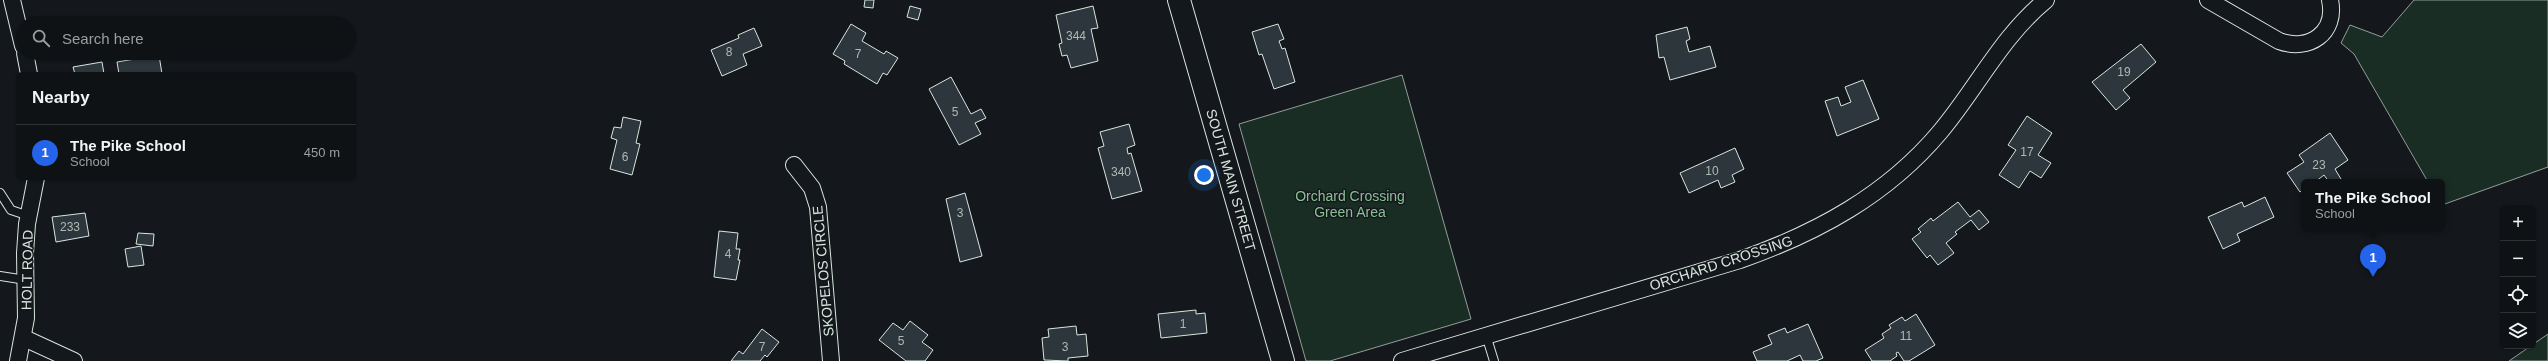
<!DOCTYPE html>
<meta charset="utf-8">
<style>
:root{--surface:#0f1215;--page:#1d2022;--text:#f1f3f6;--muted:#9b9ea0;--line:#2f3234;--accent:#2563eb}
body{margin:0;font-family:Helvetica,sans-serif;background:var(--page);color:var(--text)}
.controls{position:absolute;right:12px;bottom:12px;display:grid;overflow:hidden;border-radius:6px;box-shadow:0 1px 3px #0004}
.controls button{width:36px;height:36px;display:grid;place-items:center;padding:0;border:0;border-bottom:1px solid var(--line);background:var(--surface);color:var(--text);font:20px sans-serif}
.you{position:absolute;left:1204px;top:175px;width:14px;height:14px;margin:-10px;border:3px solid #fff;border-radius:50%;background:#1a73e8;box-shadow:0 0 0 6px #1a73e833}
.badge{display:grid;place-items:center;width:26px;height:26px;border-radius:50%;background:var(--accent);color:#fff;font-size:13px;font-weight:700}
.pin{position:absolute;translate:-50% -33px;filter:drop-shadow(0 1px 2px #0008)}
.pin::after{content:'';position:absolute;top:21px;width:14px;height:12px;background:inherit;clip-path:polygon(0 0,100% 0,50% 100%)}
.popup{position:absolute;left:2301px;top:179px;width:144px;height:52px;box-sizing:border-box;display:grid;place-content:center;border-radius:6px;background:var(--surface);filter:drop-shadow(0 1px 3px #0005);font-size:13px;white-space:nowrap;color:var(--muted)}
.popup b{font-size:15px;color:var(--text)}
.popup::after{content:'';position:absolute;left:50%;top:100%;margin-left:-8px;border:8px solid transparent;border-top-color:var(--surface)}
.list{margin:0;padding:0;list-style:none}
h2{display:flex;justify-content:space-between;align-items:center;height:52px;margin:0;padding:0 16px;font-size:17px}
h2 small{font-size:13px;font-weight:400;color:var(--muted)}
.list li{display:grid;grid-template-columns:26px 1fr auto;gap:12px;align-items:center;box-sizing:border-box;height:56px;padding:0 16px;border-top:1px solid var(--line)}
.list b{display:block;font-size:15px;white-space:nowrap}
.list p{margin:0;font-size:13px;white-space:nowrap;color:var(--muted)}
.list em{font-size:13px;font-style:normal;color:var(--muted)}
.icon{flex:none;width:22px;height:22px;fill:none;stroke:currentColor;stroke-width:2;stroke-linecap:round;stroke-linejoin:round}
.map{position:relative;flex:none;width:2548px;height:361px;overflow:hidden}
.search{position:absolute;background:var(--surface);box-shadow:0 1px 3px #0004;left:16px;top:16px;width:340px;height:44px;display:flex;align-items:center;gap:10px;box-sizing:border-box;padding:0 14px;border-radius:22px;color:var(--muted);font-size:15px}
.panel{position:absolute;background:var(--surface);box-shadow:0 1px 3px #0004;left:16px;top:72px;width:340px;height:108px;border-radius:6px}
.map>svg:first-child{display:block}
.green{fill:#1a2d24;stroke:#939e99}
.building{fill:#2c363c;stroke:#d8e6dc}
.lines{fill:none;stroke-linecap:round;stroke-linejoin:round}
.lane-casing{stroke:#d8e6dc;stroke-width:10}
.street-casing{stroke:#d8e6dc;stroke-width:18}
.primary-casing{stroke:#d8e6dc;stroke-width:24}
.lane{stroke:#14181c;stroke-width:8}
.street{stroke:#14181c;stroke-width:16}
.primary{stroke:#14181c;stroke-width:22}
.labels{text-anchor:middle;stroke-width:3;stroke-linejoin:round;paint-order:stroke}
.number-label{font-size:12px;fill:#adbab4}
.street-label{font-size:14px;fill:#d8e6dc;stroke:#14181c}
.park-label{font-size:14px;fill:#8ac095;stroke:#14181c}
</style>
<div class="map">
<svg width="2548" height="361" viewBox="0 0 2548 361">
<rect width="100%" height="100%" fill="#14181c"/>
<g class="green">
<path d="M2414 0H2548V167L2442 205V182H2428L2354 54 2341 43 2350 25 2382 37Z"/>
<path d="M1402 75 1471 319 1330 361H1306L1239 124Z"/>
<path d="M2548 334V361H2509Z"/>
</g>
<g class="building">
<path d="M865 0H874L873 8 864 7Z"/>
<path d="M910 6 921 9 918 20 907 17Z"/>
<path d="M1093 6 1098 28 1091 29 1098 61 1071 68 1067 55 1062 56 1059 44 1062 43 1056 15Z"/>
<path d="M851 24 866 33 862 41 884 54 886 51 898 58 887 75 883 73 877 84 844 64 845 61 833 54Z"/>
<path d="M1278 24 1284 39 1279 41 1282 49 1285 48 1295 82 1274 89 1262 54 1259 55 1252 32Z"/>
<path d="M1687 27 1690 39 1686 41 1689 52 1710 46 1716 67 1670 80 1664 57 1659 58 1656 35Z"/>
<path d="M754 28 762 46 743 54 747 65 722 76 711 50 739 38 738 35Z"/>
<path d="M2141 44 2156 62 2123 90 2130 98 2116 110 2092 82Z"/>
<path d="M159 55 162 74H119L117 62Z"/>
<path d="M102 62 104 74H75L73 67Z"/>
<path d="M951 77 971 114 981 109 986 118 975 123 981 134 959 145 929 89Z"/>
<path d="M1863 80 1879 119 1837 136 1825 101 1838 97 1841 106 1851 102 1845 87Z"/>
<path d="M2027 116 2052 133 2038 155 2051 163 2041 178 2030 171 2019 188 1999 175 2016 150 2008 145Z"/>
<path d="M623 117 641 121 636 143 640 144 632 175 610 169 617 140 611 138 614 127 621 128Z"/>
<path d="M1129 124 1135 145 1127 148 1128 154 1131 153 1142 191 1112 199 1098 148 1104 146 1100 132Z"/>
<path d="M2330 133 2348 160 2335 169 2341 179 2337 182H2329L2324 175 2315 182H2304V189L2300 192 2287 173 2304 162 2299 155Z"/>
<path d="M1735 148 1744 169 1732 175 1735 182 1721 188 1718 180 1689 193 1680 173Z"/>
<path d="M965 193 982 256 960 262 946 199Z"/>
<path d="M2265 197 2274 217 2237 234 2240 241 2223 249 2208 217 2242 202 2244 207Z"/>
<path d="M1958 202 1970 217 1979 210 1989 222 1979 230 1971 220 1955 232 1957 234 1946 243 1954 253 1938 265 1930 255 1927 258 1912 239 1921 232 1918 229 1931 218 1933 221Z"/>
<path d="M85 213 89 236 56 242 52 217Z"/>
<path d="M719 231 738 233 736 249H740L738 260H740L736 280 714 277Z"/>
<path d="M138 233 154 234 153 246 136 244Z"/>
<path d="M141 246 144 265 128 267 125 249Z"/>
<path d="M1196 310V314L1205 313 1207 333 1161 338 1158 314Z"/>
<path d="M1916 314 1935 345 1909 361H1904L1898 352 1896 353 1897 356 1890 361H1872L1865 350 1884 338 1882 334 1891 328 1889 325 1902 317 1905 321Z"/>
<path d="M910 321 928 335 922 342 933 350 925 361H906L879 340 893 323 903 330Z"/>
<path d="M1808 324 1823 358 1816 361H1803L1800 355 1787 361H1757L1753 352 1772 344 1768 335 1785 328 1787 333Z"/>
<path d="M1076 326 1077 335 1086 334 1088 356 1068 358V361L1044 360 1042 338 1049 337 1048 329Z"/>
<path d="M762 329 779 342 767 357 765 355 760 361H731L739 351 743 354Z"/>
</g>
<g class="lines">
<g class="lane-casing">
<g id="lane">
<path d="M0 193 11 210 29 216"/>
<path d="M0 276 26 280"/>
<path d="M1486 335 1494 361"/>
</g>
</g>
<g class="street-casing">
<g id="street">
<path d="M12 0 23 46"/>
<path d="M2208 0 2279 41C2309 52 2337 33 2330 0"/>
<path d="M25 53 29 74"/>
<path d="M794 165 812 188 818 207 831 361"/>
<path d="M24 338 74 361"/>
<path d="M18 361 26 318 25 253 27 224 36 178"/>
<path d="M1402 361 1740 260C1817 233 1887 195 1940 132 1977 88 2001 37 2046 0"/>
</g>
</g>
<g class="primary-casing">
<path id="primary" d="M1179 0 1283 361"/>
</g>
<use href="#lane" class="lane"/>
<use href="#street" class="street"/>
<use href="#primary" class="primary"/>
</g>
<g class="labels">
<g class="number-label">
<text x="1076" y="40">344</text>
<text x="729" y="56">8</text>
<text x="858" y="58">7</text>
<text x="2124" y="76">19</text>
<text x="955" y="116">5</text>
<text x="2027" y="156">17</text>
<text x="625" y="161">6</text>
<text x="2319" y="169">23</text>
<text x="1712" y="175">10</text>
<text x="1121" y="176">340</text>
<text x="960" y="217">3</text>
<text x="70" y="231">233</text>
<text x="728" y="258">4</text>
<text x="1183" y="328">1</text>
<text x="1906" y="340">11</text>
<text x="901" y="345">5</text>
<text x="762" y="351">7</text>
<text x="1065" y="351">3</text>
</g>
<g class="street-label">
<text transform="translate(1231 180) rotate(74)" y="5">SOUTH MAIN STREET</text>
<text transform="translate(1721 263) rotate(-18)" y="5">ORCHARD CROSSING</text>
<text transform="translate(27 270) rotate(-89)" y="5">HOLT ROAD</text>
<text transform="translate(823 271) rotate(-95)" y="5">SKOPELOS CIRCLE</text>
</g>
<g class="park-label">
<text x="1350" y="201">Orchard Crossing<tspan x="1350" dy="16">Green Area</tspan></text>
</g>
</g>
</svg>
<div class="controls">
<button>+</button>
<button>−</button>
<button><svg class="icon" aria-label="locate" viewBox="0 0 24 24"><circle cx="12" cy="12" r="6"/><path d="M12 2v4M12 18v4M2 12h4M18 12h4"/></svg></button>
<button><svg class="icon" aria-label="layers" viewBox="0 0 24 24"><path d="M12 4l9 5-9 5-9-5zM3 14l9 5 9-5"/></svg></button>
</div>
<div class="you"></div>
<div class="pin badge" style="left:2373px;top:277px">1</div>
<div class="popup"><b>The Pike School</b>School</div>
<div class="search"><svg class="icon" aria-label="search" viewBox="0 0 24 24"><circle cx="10" cy="10" r="6"/><path d="M15 15l6 6"/></svg>Search here</div>
<section class="panel">
<h2>Nearby<small></small></h2>
<ul class="list">
<li><span class="badge">1</span><div><b>The Pike School</b><p>School</p></div><em>450 m</em></li>
</ul>
</section>
</div>
